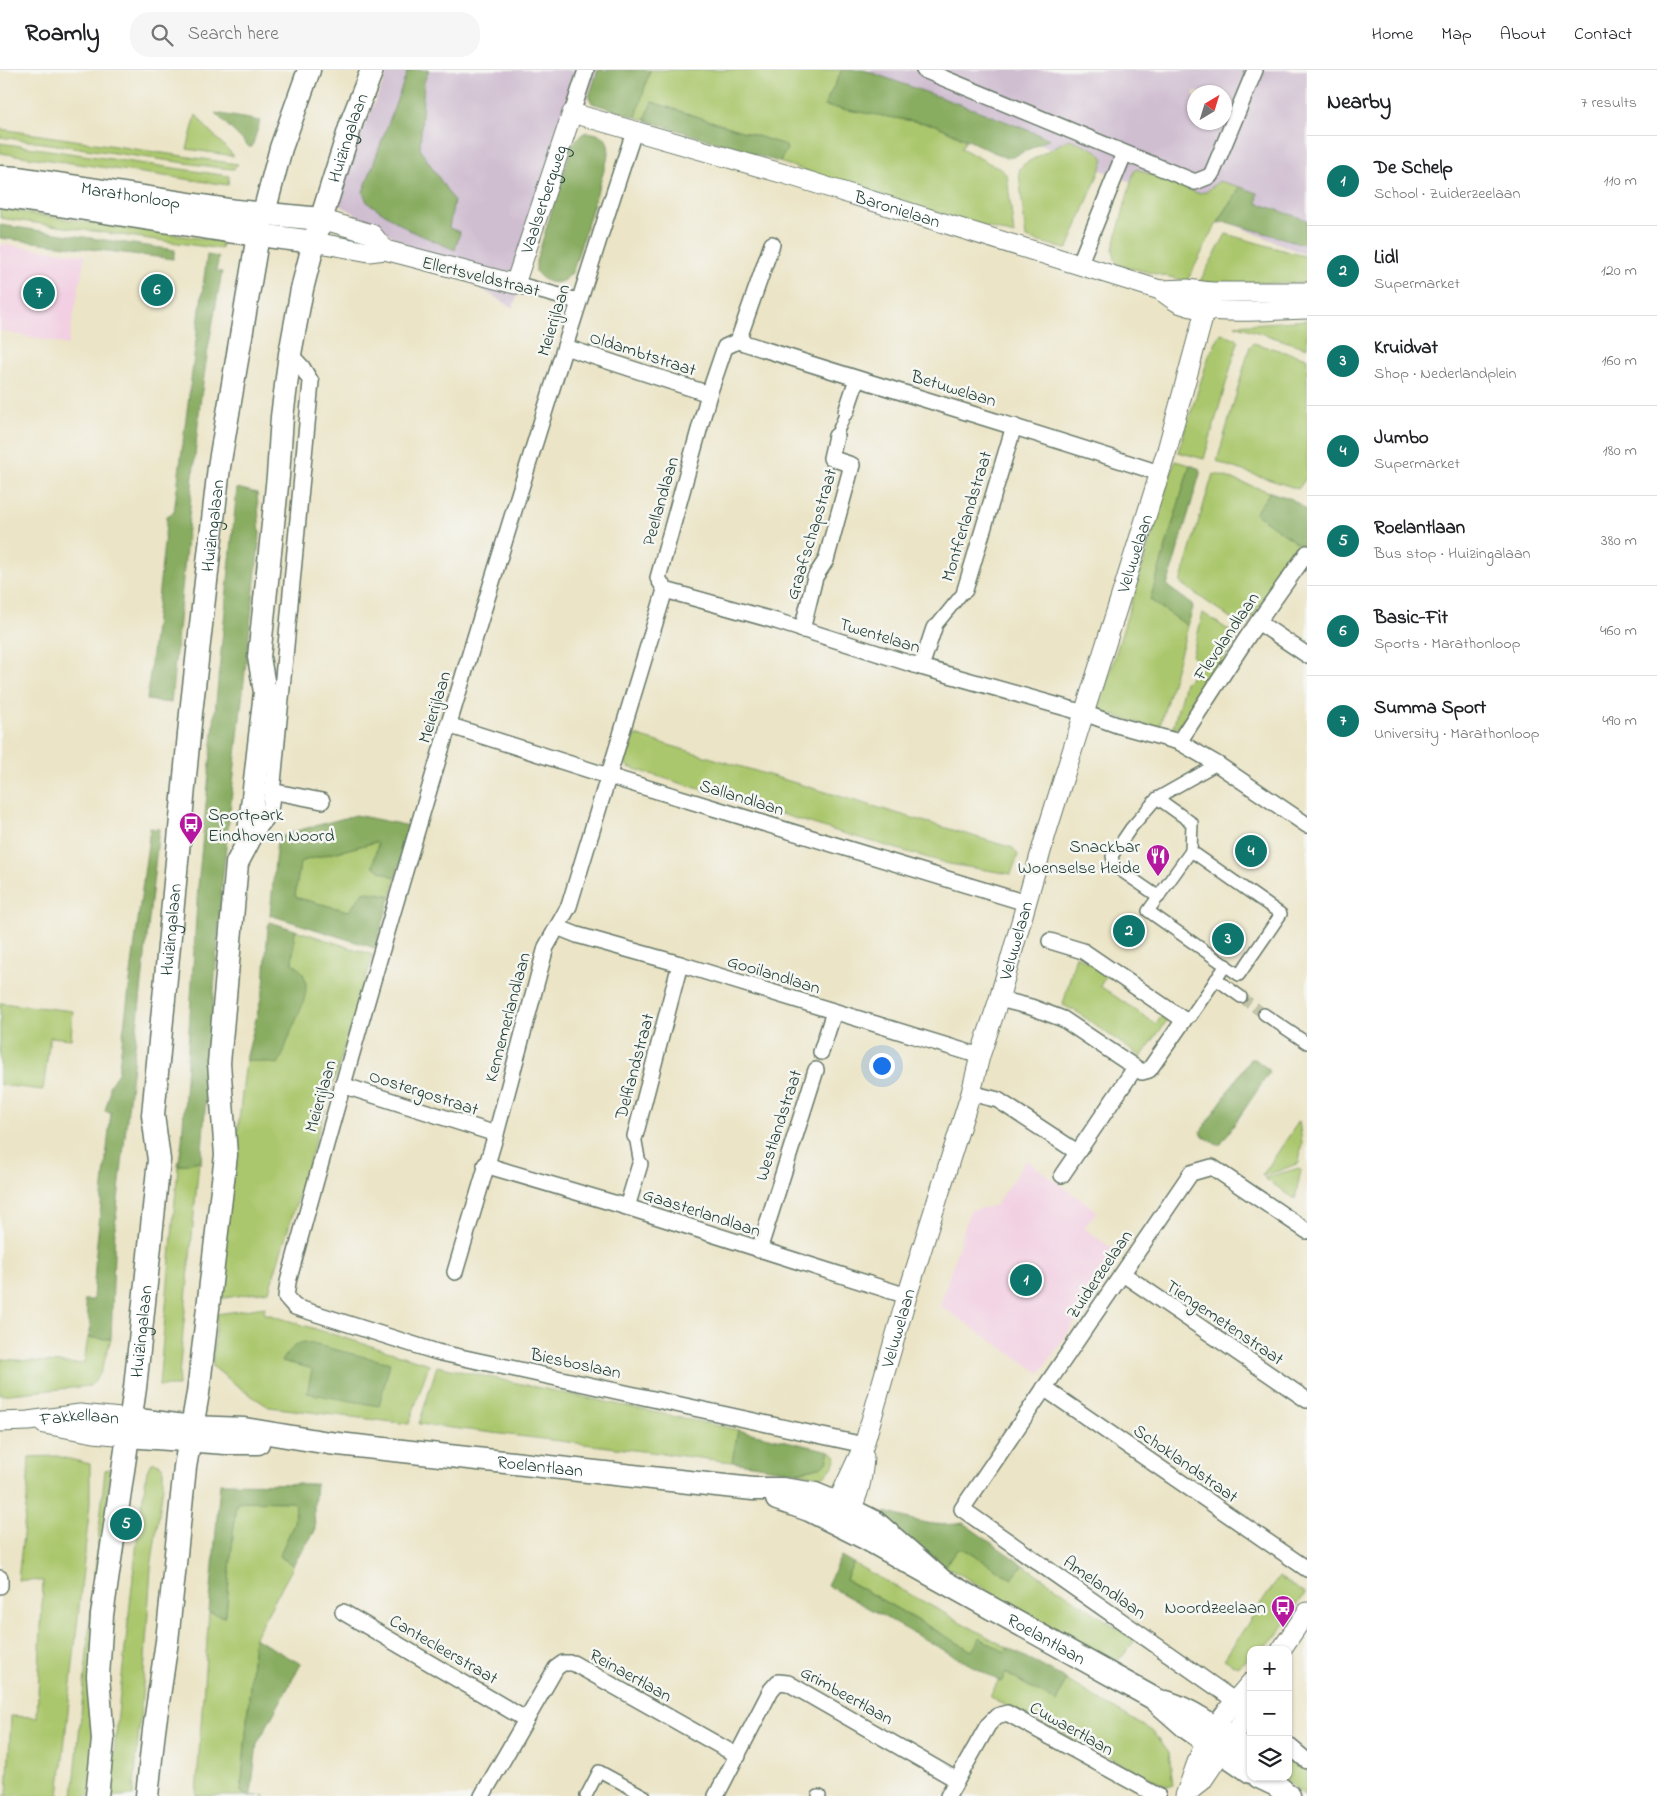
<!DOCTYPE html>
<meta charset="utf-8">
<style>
:root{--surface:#fff;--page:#f6f6f6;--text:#202124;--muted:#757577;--line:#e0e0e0;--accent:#0f766e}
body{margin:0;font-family:"Indie Flower",sans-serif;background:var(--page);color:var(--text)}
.controls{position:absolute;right:15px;bottom:15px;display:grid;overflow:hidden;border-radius:10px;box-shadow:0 1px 4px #0004}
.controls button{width:45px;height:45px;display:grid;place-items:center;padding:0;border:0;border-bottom:1px solid var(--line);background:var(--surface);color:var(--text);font:25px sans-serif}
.compass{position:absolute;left:1187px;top:15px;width:45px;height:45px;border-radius:50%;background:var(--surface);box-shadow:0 1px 4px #0004;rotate:38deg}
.you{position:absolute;left:881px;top:995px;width:18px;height:18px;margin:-12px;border:4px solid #fff;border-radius:50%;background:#1a73e8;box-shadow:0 0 0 8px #1a73e833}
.badge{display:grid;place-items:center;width:32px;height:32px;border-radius:50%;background:var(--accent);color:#fff;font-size:16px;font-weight:700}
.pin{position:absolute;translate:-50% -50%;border:2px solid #fff;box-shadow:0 1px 5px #0006}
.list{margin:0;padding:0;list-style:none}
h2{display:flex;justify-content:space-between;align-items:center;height:65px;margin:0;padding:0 20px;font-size:21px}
h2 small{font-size:16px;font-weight:400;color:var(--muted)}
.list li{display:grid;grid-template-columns:32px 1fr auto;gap:15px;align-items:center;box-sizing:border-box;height:90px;padding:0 20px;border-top:1px solid var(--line)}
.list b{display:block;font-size:19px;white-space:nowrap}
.list p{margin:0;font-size:16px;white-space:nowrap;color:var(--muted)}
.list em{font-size:16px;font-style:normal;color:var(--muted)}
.icon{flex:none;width:28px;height:28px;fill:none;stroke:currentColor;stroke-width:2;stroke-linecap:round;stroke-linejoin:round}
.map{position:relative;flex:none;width:1307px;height:1726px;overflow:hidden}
header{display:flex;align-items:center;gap:30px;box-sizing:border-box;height:70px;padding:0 25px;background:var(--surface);border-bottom:1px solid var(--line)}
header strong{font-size:24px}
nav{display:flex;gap:28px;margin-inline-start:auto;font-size:18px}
.search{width:350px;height:45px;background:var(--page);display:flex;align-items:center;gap:12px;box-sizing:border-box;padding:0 18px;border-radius:20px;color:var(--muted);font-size:19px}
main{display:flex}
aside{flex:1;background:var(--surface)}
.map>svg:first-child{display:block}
.built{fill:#f2cfe2}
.industrial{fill:#cfbdd0;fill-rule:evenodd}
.green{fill:#abc76d;stroke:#658250;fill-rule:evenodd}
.forest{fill:#88ac60;stroke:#54744a}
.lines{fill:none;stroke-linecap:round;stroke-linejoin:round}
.pedestrian-tunnel{stroke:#c2c3a9;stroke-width:11;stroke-dasharray:11 5.5;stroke-linecap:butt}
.pedestrian-casing{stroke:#667767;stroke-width:14}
.minor-casing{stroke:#667767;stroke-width:18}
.tertiary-casing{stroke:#667767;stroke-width:21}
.secondary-casing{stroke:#667767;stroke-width:25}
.pedestrian{stroke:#fff;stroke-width:11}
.minor{stroke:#fff;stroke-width:15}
.tertiary{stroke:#fff;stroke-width:19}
.secondary{stroke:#fff;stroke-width:22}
.labels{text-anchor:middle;stroke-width:5;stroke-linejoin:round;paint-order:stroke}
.street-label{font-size:18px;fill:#1f3d34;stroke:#f6f6f2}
.poi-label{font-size:18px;fill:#1f3d34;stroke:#f6f6f2;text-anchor:end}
</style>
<header>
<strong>Roamly</strong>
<div class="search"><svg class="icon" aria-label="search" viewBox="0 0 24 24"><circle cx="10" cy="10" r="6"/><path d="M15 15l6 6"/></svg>Search here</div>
<nav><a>Home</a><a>Map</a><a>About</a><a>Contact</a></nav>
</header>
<main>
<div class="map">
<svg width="1307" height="1726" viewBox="0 0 1307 1726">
<rect width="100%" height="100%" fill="#f6f6f2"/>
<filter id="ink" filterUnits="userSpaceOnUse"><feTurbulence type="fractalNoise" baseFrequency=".02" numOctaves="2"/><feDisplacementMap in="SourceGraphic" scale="10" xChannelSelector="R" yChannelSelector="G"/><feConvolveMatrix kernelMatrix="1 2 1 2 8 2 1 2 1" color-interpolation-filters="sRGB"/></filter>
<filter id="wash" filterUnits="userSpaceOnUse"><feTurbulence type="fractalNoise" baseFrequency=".0096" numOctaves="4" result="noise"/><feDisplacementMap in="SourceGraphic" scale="20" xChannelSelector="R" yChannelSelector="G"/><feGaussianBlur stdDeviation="1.12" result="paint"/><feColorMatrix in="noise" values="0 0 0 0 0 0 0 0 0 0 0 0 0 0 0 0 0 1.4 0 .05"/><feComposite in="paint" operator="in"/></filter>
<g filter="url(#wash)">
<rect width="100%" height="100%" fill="#ebe4c6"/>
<g class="built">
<path d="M0 174 85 185 68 275 0 261Z"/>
<path d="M1026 1090 1097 1141 1084 1158 1121 1185 1040 1303 940 1236 970 1140 995 1136Z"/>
</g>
<g class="industrial">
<path d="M389 0H597L513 238 332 130Z"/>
<path d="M859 0H1307V185ZM1194 22H1224V52H1194Z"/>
</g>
<g class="green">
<path d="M650 0H842L825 36 936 55 966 70 961 78 1000 99 1007 105 1014 165 914 136 779 92 787 79 785 75 652 32 645 50 636 47Z"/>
<path d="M196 45 205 56 234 86 187 79Z"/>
<path d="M0 59 230 93 238 94 234 99 221 98 0 67Z"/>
<path d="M1069 69C1080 74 1100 78 1104 90L1068 178 1065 179 1026 168 1019 103 1020 98 1024 94Z"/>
<path d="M0 73 229 106 228 115 0 83Z"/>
<path d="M1137 99 1197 123 1206 122 1219 111 1240 117 1216 155 1187 211 1121 196 1115 190 1113 179 1134 101Z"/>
<path d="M0 135 24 143 218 171 222 174 221 179 0 148Z"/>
<path d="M1226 164 1307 187V213H1199Z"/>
<path d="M1307 250V278L1235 255Z"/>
<path d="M1221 263 1237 269 1238 272 1204 389 1178 382 1209 286Z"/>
<path d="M1253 273 1307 288V407L1298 419 1225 395 1217 391 1250 276Z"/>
<path d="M1175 391 1190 395 1150 530 1188 556 1159 659 1098 641Z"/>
<path d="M1213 404 1220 405 1270 422 1255 443 1301 476 1245 558 1180 513Z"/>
<path d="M1203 543 1239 567 1178 657 1172 661 1185 612 1196 603 1197 594 1192 586Z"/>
<path d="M635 665 1013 778 1018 785 1011 804 949 794 839 762 628 697 625 692Z"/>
<path d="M376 772 378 774 374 789 379 800 396 808 391 826 377 823 363 822 351 839 348 841 298 828 295 826 300 793 306 790Z"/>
<path d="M295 860 373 885 269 1221 218 1229 246 990 278 993 290 966 292 894Z"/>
<path d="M1076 885 1107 905 1100 916 1156 954 1163 944 1168 949 1141 987 1077 942 1063 935Z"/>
<path d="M0 933 73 941 71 969 50 967 43 1020 0 1015Z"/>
<path d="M1299 1051 1302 1072 1299 1093 1279 1101 1262 1106Z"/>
<path d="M199 1091 178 1316H159L178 1096Z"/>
<path d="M1299 1098 1301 1100 1295 1129 1264 1108Z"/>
<path d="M265 1237 264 1243 429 1294 409 1354 269 1337 244 1321 212 1296 217 1244ZM364 1287 390 1293 308 1323 312 1300 310 1298 282 1291Z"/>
<path d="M88 1268 111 1269 100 1304 90 1316 0 1325V1289L77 1294 84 1292Z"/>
<path d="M437 1296 738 1360 732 1392 419 1354Z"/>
<path d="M830 1381 837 1386C835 1395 830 1402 822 1407L796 1402C814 1398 825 1400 830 1381Z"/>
<path d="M57 1386 90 1394V1434L59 1726H0L7 1725 11 1646 37 1647 43 1511 18 1510 27 1429 29 1387Z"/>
<path d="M154 1392 159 1394 163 1397V1416L151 1498 144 1603 133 1726H110L120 1624 139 1454 147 1401 150 1395Z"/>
<path d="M110 1399 92 1604 96 1671 90 1726H73L105 1400Z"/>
<path d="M242 1431 294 1432 296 1435 294 1454 279 1486 293 1495 292 1499 254 1568 241 1722 245 1725 266 1726H196L209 1542 224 1547 226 1544 236 1433Z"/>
<path d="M958 1479H964L1012 1509 1023 1495 1135 1570 1122 1587 1113 1593 951 1499 943 1498Z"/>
<path d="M853 1493 1008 1578 1006 1582 972 1581 845 1509Z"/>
<path d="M1279 1507 1305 1524 1276 1567 1259 1580H1251V1586L1237 1597 1224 1589Z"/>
<path d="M1005 1603 1056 1632 1066 1610 1152 1661 1169 1683 1173 1715 1168 1717 990 1627 998 1611 1001 1612Z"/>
<path d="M1288 1685 1307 1701V1726H1304L1283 1707H1288Z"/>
</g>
<g class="forest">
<path d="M408 0H429L424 12 420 79 454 131 449 158 460 162 455 180 409 160 367 132 363 122Z"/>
<path d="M598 0H650L636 47 592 33 589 27Z"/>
<path d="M842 0H864L987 44 1050 69 1013 87 1006 88 936 55 824 36Z"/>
<path d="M652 32 785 75 787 79 779 92 645 50Z"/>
<path d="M215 43 260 51 252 77H249Z"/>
<path d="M587 62C604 65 608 66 609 84L573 201C562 217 548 216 536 202V191L573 73 582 64Z"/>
<path d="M1240 117 1258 123 1257 133 1307 150V175L1226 152 1218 153Z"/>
<path d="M0 155 175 180 173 189 0 168Z"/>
<path d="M207 185 219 187 216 201 222 202 208 279 200 334 171 633 147 630 167 446 174 442Z"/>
<path d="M1190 395 1200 399V404L1167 516 1192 534 1193 537 1188 556 1150 530Z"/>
<path d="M237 418 257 423 260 464 222 814 201 1094 199 1091 178 1096 182 1072 198 816Z"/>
<path d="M1270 422 1292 429 1307 440V467L1301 476 1255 443Z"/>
<path d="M356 745 410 756 396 808 379 800 373 796 378 774 376 772 306 790 300 793 295 826 298 828 348 841 351 839 363 822 377 823 391 826 375 878 270 845 277 769 296 761Z"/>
<path d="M150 758 159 759 115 1157 111 1269 88 1268 91 1258 84 1230H93L96 1181 111 1042 105 1041 110 1023 109 1016 118 1003Z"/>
<path d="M270 852 295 860 292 893C320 909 299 942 290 964 286 974 284 985 278 994L246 990 264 916 268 856Z"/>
<path d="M1250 989H1255L1268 999 1269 1003 1221 1074 1217 1075 1202 1065 1201 1061Z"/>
<path d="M304 1272 390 1293 379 1336 307 1323 312 1300 310 1298 282 1291C288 1283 292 1275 304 1272Z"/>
<path d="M738 1360 830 1381 827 1392 820 1397 796 1402 732 1392Z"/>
<path d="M220 1413 316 1414 314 1438 315 1461 293 1495 279 1486 294 1454 296 1435 293 1432 242 1431 236 1433 226 1544 224 1547 209 1542Z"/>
<path d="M886 1442C914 1450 933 1458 963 1453L1023 1495 1012 1509 964 1479H958L943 1498 883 1448Z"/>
<path d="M841 1486 853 1493 846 1510 972 1581 980 1568 1005 1582 1008 1578 1066 1609 1056 1632 1006 1603 1001 1612 827 1515Z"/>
<path d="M254 1568 301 1594 257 1674 251 1724 245 1725 241 1722Z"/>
</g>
</g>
<g filter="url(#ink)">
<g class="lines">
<path class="pedestrian-tunnel" d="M1241 927 1264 944"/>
<g class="pedestrian-casing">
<g id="pedestrian">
<path d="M836 366 846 342"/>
<path d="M934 558 965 520"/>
<path d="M1157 728 1192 753 1191 781"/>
<path d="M1191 781 1281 844 1239 905 1148 841Z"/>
<path d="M1159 827 1114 796 1112 786 1131 758 1157 728 1217 694"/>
<path d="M1216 909 1241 927"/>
<path d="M1264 944 1307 973"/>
<path d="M1184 950 1191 946 1226 895"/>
<path d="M635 1066 640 1094"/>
<path d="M586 1726 599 1701 645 1726"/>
<path d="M818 1726H820"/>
</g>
</g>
<g class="minor-casing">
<g id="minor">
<path d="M924 0 1195 112 1210 106 1213 101 1255 0"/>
<path d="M572 43 586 0"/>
<path d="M634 62C580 224 530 388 480 551 413 771 348 991 288 1212L286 1227 295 1237 437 1282 864 1375"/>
<path d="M1079 195 1124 84"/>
<path d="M515 214 578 231"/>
<path d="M738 271C878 316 1019 357 1159 403"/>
<path d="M565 277 709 324"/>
<path d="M846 342 857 309"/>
<path d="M665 520 776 551 921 597 1084 643 1117 655 1179 672 1217 694 1307 755"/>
<path d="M965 520 1014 356"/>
<path d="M1258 552 1307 585"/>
<path d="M802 560 815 507 826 490 852 395 831 388 836 366"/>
<path d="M921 597 934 558"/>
<path d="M448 655 608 706 1026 833"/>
<path d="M1179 672 1248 566 1307 483"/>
<path d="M271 721 322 731"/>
<path d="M248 771 269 745 271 734 311 312 302 297 290 284"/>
<path d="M557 857 577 865 680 894 980 986"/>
<path d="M999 929 1031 937 1063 949 1142 1002 1149 1000 1184 950 1083 881 1050 871"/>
<path d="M821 982 834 942"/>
<path d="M342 1015 496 1064"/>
<path d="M971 1023 998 1030 1077 1082"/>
<path d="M635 1066 680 894"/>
<path d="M485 1095 627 1137 907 1226"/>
<path d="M1062 1105 1135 998"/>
<path d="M627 1137 640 1094"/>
<path d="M759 1180 816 1000"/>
<path d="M455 1202 496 1064 546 877 569 836 665 520 658 508 709 324 725 277 738 271 772 174"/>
<path d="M1123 1204 1307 1330"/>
<path d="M1044 1318 1307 1499"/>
<path d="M0 1508V1516"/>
<path d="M343 1542 525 1649"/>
<path d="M1244 1637 962 1439 1191 1103 1212 1097 1307 1161"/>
<path d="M1288 1675 1307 1691"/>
<path d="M482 1726 556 1598 563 1593H573L738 1686"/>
<path d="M716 1726 771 1620 778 1612 788 1613 957 1710"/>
<path d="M948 1726 988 1655 997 1646 1007 1643 1158 1726"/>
</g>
</g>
<g class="tertiary-casing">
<g id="tertiary">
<path d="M321 149 372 164 385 180"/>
<path id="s1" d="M314 172 369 182 385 180 515 214 572 43 795 107 1160 220 1187 219 1210 222H1307"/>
<path d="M1160 220C1166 224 1173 230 1179 233 1210 246 1273 240 1307 239"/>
<path id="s2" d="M0 1352 28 1351 80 1344 131 1349"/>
<path d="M44 1354 94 1363 127 1366"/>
<path id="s3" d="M836 1446 837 1433 864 1375 907 1226 971 1023 980 986 999 929 1046 764 1167 380 1210 222"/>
<path d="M839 1450C843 1446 848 1443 851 1438 860 1423 863 1404 864 1387"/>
<path d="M1281 1580 1307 1542"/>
<path d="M1186 1724 1202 1711 1251 1639"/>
<path d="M1185 1726C1192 1708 1197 1689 1206 1671 1218 1650 1235 1631 1251 1612"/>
</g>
</g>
<g class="secondary-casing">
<g id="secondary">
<path id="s4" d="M0 107 19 108 236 141 321 149"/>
<path d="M0 126 228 161 314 172"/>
<path id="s5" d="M131 1349 192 1357 244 1359 329 1373 753 1419H782L815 1424 837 1433 875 1452 939 1508"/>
<path d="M127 1366 226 1373H258"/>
<path id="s6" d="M777 1429 809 1440 865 1468 1153 1628 1187 1658 1251 1702"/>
<path d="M1166 1632C1197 1642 1221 1662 1247 1681"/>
<path d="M1259 1707 1276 1715 1289 1726"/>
<path id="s7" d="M97 1726 103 1670 98 1606 102 1545 135 1318 159 1090 153 1045 191 643 219 397 258 165 281 78 309 0"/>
<path id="s8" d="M147 1726 154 1660 167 1571 185 1397 198 1323 226 1085 219 993 237 793 248 772 265 622 259 587 278 406 282 347 290 284 302 219 314 172 353 48 372 0"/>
</g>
</g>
<use href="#pedestrian" class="pedestrian"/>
<use href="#minor" class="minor"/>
<use href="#tertiary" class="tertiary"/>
<use href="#secondary" class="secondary"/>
</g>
</g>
<defs>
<g id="bus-pin" transform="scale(1.25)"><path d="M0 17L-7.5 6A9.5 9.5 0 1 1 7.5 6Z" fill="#b5179e" stroke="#f6f6f2"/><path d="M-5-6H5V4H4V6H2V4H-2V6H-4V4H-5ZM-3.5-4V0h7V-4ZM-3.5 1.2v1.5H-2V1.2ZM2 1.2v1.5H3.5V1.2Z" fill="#fff"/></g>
<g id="restaurant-pin" transform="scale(1.25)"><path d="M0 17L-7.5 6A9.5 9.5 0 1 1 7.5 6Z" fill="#b5179e" stroke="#f6f6f2"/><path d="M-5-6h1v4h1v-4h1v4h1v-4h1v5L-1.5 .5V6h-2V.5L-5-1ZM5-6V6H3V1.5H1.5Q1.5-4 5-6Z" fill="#fff"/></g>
</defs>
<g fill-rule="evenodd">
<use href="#bus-pin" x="191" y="754"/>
<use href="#restaurant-pin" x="1158" y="786"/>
<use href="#bus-pin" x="1283" y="1537"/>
</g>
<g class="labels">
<g class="street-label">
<text dy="6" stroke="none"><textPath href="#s8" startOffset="1678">Huizingalaan</textPath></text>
<text dy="6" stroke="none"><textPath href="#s4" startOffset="132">Marathonloop</textPath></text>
<text dy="6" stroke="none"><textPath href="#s1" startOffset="296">Vaalserbergweg</textPath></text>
<text dy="6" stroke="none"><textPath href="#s1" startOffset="726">Baronielaan</textPath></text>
<text transform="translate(481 206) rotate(14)" y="6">Ellertsveldstraat</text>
<text transform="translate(553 250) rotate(-73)" y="6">Meierijlaan</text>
<text transform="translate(643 283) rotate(18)" y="6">Oldambtstraat</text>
<text transform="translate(954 318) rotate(17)" y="6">Betuwelaan</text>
<text transform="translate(660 431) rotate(-74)" y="6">Peellandlaan</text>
<text transform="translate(966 446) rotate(-73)" y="6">Montferlandstraat</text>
<text dy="6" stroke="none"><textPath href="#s7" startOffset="1278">Huizingalaan</textPath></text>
<text transform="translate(811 464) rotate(-73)" y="6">Graafschapstraat</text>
<text dy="6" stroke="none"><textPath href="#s3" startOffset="1009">Veluwelaan</textPath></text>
<text transform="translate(880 565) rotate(17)" y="6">Twentelaan</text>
<text transform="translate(1226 566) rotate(-56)" y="6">Flevolandlaan</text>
<text transform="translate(434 637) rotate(-73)" y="6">Meierijlaan</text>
<text transform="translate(742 727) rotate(17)" y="6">Sallandlaan</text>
<text dy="6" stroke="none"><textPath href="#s7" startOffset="872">Huizingalaan</textPath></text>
<text dy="6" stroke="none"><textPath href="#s3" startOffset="604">Veluwelaan</textPath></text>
<text transform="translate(774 904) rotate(17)" y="6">Gooilandlaan</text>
<text transform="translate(507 947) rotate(-75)" y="6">Kennemerlandlaan</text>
<text transform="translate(634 996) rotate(-75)" y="6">Delflandstraat</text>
<text transform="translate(424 1022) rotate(18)" y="6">Oostergostraat</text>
<text transform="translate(320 1026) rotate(-74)" y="6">Meierijlaan</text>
<text transform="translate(778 1055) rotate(-72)" y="6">Westlandstraat</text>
<text transform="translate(702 1142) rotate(18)" y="6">Gaasterlandlaan</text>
<text transform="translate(1099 1204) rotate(-56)" y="6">Zuiderzeelaan</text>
<text transform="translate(1225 1252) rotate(34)" y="6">Tiengemetenstraat</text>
<text dy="6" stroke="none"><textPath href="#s3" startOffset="199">Veluwelaan</textPath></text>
<text dy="6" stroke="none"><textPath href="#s7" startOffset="468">Huizingalaan</textPath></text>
<text transform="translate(576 1293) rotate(12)" y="6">Biesboslaan</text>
<text dy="6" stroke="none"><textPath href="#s2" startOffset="80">Fakkellaan</textPath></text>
<text transform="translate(1186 1393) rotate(35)" y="6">Schoklandstraat</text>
<text dy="6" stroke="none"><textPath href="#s5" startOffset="412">Roelantlaan</textPath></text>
<text transform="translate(1105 1517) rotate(35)" y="6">Amelandlaan</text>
<text dy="6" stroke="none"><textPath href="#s6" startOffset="304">Roelantlaan</textPath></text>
<text transform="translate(444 1579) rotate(30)" y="6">Cantecleerstraat</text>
<text transform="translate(631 1605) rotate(29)" y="6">Reinaertlaan</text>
<text transform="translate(847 1625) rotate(29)" y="6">Grimbeertlaan</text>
<text transform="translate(1072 1658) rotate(29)" y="6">Cuwaertlaan</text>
</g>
<g class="poi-label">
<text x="208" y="750" text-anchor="start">Sportpark<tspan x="208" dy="21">Eindhoven Noord</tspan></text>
<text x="1140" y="782">Snackbar<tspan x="1140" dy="21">Woenselse Heide</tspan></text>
<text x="1266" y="1543">Noordzeelaan</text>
</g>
</g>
</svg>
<div class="controls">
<button>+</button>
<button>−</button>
<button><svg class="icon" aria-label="layers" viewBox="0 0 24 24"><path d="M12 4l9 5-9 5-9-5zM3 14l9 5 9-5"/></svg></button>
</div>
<svg class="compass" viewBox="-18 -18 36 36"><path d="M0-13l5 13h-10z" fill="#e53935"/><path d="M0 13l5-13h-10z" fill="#757577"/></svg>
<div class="you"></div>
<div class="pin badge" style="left:1026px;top:1210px">1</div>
<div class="pin badge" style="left:1129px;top:861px">2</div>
<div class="pin badge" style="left:1228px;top:869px">3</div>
<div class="pin badge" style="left:1251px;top:781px">4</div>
<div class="pin badge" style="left:126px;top:1454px">5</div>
<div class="pin badge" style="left:157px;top:220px">6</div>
<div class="pin badge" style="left:39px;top:223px">7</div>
</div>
<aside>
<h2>Nearby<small>7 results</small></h2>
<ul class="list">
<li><span class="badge">1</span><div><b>De Schelp</b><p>School · Zuiderzeelaan</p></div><em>110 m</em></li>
<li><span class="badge">2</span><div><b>Lidl</b><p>Supermarket</p></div><em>120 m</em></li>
<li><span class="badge">3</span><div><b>Kruidvat</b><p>Shop · Nederlandplein</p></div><em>160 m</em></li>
<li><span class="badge">4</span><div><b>Jumbo</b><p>Supermarket</p></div><em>180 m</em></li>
<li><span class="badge">5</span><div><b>Roelantlaan</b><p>Bus stop · Huizingalaan</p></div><em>380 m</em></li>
<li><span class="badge">6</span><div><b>Basic-Fit</b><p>Sports · Marathonloop</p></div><em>460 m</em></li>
<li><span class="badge">7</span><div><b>Summa Sport</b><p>University · Marathonloop</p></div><em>490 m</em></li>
</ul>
</aside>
</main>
